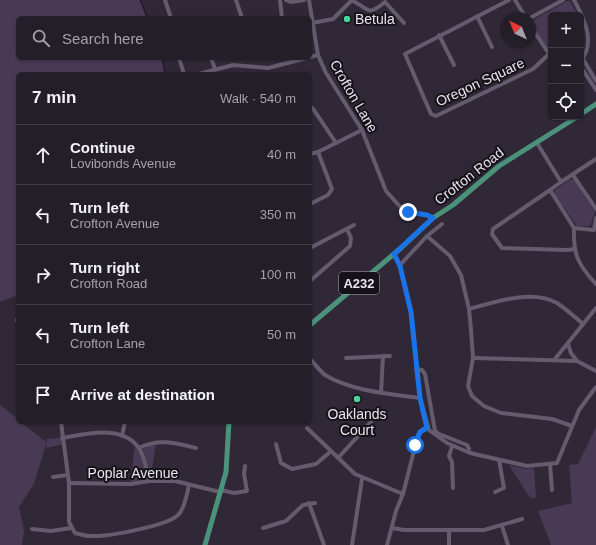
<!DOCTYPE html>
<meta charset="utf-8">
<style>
:root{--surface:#241e29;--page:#2c2731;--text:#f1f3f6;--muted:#a3a2a8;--line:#413c46}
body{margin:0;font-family:Arial,sans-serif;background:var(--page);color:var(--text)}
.controls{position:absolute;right:12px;top:12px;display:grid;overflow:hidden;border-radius:6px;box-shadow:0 1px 3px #0004}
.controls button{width:36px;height:36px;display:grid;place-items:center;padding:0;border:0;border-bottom:1px solid var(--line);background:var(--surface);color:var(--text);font:20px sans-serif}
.compass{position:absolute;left:500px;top:12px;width:36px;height:36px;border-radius:50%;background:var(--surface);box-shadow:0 1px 3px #0004;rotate:317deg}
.stop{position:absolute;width:12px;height:12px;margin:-9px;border:3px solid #1a73e8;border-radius:50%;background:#fff}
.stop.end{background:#1a73e8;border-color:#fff;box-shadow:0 1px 4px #0008}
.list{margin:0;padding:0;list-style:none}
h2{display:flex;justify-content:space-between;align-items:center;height:52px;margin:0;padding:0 16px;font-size:17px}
h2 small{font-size:13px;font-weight:400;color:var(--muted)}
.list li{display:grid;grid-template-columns:26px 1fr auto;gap:12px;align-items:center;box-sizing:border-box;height:60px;padding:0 16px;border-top:1px solid var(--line)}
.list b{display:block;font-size:15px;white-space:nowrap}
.list p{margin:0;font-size:13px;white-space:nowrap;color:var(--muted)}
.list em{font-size:13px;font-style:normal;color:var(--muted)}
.icon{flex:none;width:22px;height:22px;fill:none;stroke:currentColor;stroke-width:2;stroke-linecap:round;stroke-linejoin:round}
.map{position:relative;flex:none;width:596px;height:545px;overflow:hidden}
.search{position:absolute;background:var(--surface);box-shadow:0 1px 3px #0004;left:16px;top:16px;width:296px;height:44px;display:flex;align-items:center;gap:10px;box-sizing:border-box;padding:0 14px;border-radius:6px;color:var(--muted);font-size:15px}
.panel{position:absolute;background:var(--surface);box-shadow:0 1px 3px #0004;left:16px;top:72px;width:296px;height:352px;border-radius:6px}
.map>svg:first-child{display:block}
.green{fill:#483954}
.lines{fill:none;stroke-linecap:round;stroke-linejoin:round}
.stream{stroke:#251232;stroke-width:1}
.minor{stroke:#645b6c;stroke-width:4}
.major{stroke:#4b927b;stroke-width:5}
.route{stroke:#1a73e8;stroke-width:5}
.poi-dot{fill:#49d49c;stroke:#161219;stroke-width:1.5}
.labels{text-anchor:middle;stroke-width:4;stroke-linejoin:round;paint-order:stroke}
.shield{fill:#161219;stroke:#aaa5ae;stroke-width:1}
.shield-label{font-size:13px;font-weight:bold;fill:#e9e4ee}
.poi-label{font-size:14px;fill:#e9e4ee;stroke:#161219;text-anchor:start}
.street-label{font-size:14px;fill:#e9e4ee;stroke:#161219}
</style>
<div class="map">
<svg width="596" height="545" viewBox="0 0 596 545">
<rect width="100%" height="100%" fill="#302837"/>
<g class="green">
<path d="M0 0H140L146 18H18V58H161L165 74H18V295L0 302Z"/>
<path d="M567 1H570L578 15H551V57L530 22Z"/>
<path d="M571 179 575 181 593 209 595 212 590 226H577L554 194 555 190Z"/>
<path d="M0 405 18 419V422H21L47 443 46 439 62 438 63 444 47 448 46 444 34 484 19 507 24 530 22 545H0Z"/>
<path d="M596 427V545H551L538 511 572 503 569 465 578 464Z"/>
<path d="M156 444 151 475 143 449 150 445Z"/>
<path d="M135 445 141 455 147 479 130 482Z"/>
<path d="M509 465 526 469 534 468 536 498H530Z"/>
</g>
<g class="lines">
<g class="stream">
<path d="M140 0 148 18"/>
<path d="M162 58 165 74"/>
</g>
<g class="minor">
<path d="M165 0 171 18H188"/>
<path d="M236 0 242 18"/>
<path d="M280 0 282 18"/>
<path d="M286 0 291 2 304 0"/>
<path d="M309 0 318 55 326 73 362 130 386 191 404 211 427 215 433 218"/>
<path d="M509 0 405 54 431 114 436 116 533 69 548 55"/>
<path d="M515 0 526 18"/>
<path d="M574 0C584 18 596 43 581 60"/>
<path d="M353 1C369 9 367 17 385 2L404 23"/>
<path d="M477 16 492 47"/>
<path d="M530 18 563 0"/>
<path d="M312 23 333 19 352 0"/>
<path d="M530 25 551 57"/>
<path d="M439 35 454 65"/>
<path d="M310 57 318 55"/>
<path d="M179 58 184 74"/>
<path d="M211 58 215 69"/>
<path d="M583 59 596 81"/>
<path d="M581 67 596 90"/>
<path d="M199 74 233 65 268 68 307 58"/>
<path d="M310 106 314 110 336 143"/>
<path d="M537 143 561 182 550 190 574 228 594 230 596 218"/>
<path d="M310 154 318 152 362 130"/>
<path d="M573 175 596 209"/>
<path d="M561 182 596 159"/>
<path d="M550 190 493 229 492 234 502 248 567 250 575 249"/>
<path d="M310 204 328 195 332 189 318 152"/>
<path d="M574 228C573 254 578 265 596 284"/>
<path d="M427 236 450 256 461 275 469 309 471 330 473 358 468 386 472 396 484 406 501 413 552 419 572 426"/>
<path d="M310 248 354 225"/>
<path d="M394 254 400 265 411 312 420 398 429 430 447 443 470 453 527 466 557 463 579 410 596 387"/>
<path d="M400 265 427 236 442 224"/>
<path d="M310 281 350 246 351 238 347 229"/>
<path d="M469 309C495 302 531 289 557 303 566 309 575 317 583 324"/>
<path d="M17 320 18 322"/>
<path d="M568 344 571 353 577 361"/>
<path d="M346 358 390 356"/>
<path d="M473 358 577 361 596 371"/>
<path d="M310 359C315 364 320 371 325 375 351 391 390 394 420 398"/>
<path d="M555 359 596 308"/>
<path d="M416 369 422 370 425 374 435 431 439 434 467 445 469 449 468 452"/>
<path d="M381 393 383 356"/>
<path d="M61 422 69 483V522L75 533C80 534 85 536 90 536 106 537 169 526 179 514 185 507 187 494 189 485"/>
<path d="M307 428 355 474 403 494"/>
<path d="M122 436 125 422"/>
<path d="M62 438C86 434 122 424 139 448 145 457 147 470 149 481"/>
<path d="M276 444 281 463 292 469 316 464 330 452"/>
<path d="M452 446 449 456 452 462 453 488"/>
<path d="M139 448C159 438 176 443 196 448"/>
<path d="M338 458 371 422"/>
<path d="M550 464 552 490"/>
<path d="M53 477 68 475"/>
<path d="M69 483 131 484 149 481H175L220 492"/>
<path d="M221 490 234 493 247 491 244 474 245 466"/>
<path d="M495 492 504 488 499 460"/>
<path d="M309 503 324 545"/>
<path d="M502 526 508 545"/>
<path d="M263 528 286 521 303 505 315 503"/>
<path d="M392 528 404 530H484L522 519"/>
<path d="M32 529 51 531 71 528"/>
<path d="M352 545 362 479"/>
<path d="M387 545 396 511 403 494 418 435 423 429 427 428"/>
<path d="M449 545V531"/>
</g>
<g class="major">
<path d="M581 114 596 104"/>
<path d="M310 325 401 248 433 218 453 205 499 166 577 117"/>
<path d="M205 545 226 472 229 422"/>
</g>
</g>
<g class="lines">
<path class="route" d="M408 212 427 215 433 218 394 254 400 266 411 312 420 398 427 428 420 432 415 445"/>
</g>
<g class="poi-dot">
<circle cx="347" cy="19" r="4"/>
<circle cx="357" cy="399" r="4"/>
</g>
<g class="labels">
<rect class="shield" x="339" y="272" width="40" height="22" rx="3"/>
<g class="shield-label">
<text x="359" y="288">A232</text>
</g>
<g class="poi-label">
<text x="355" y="24">Betula</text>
<text x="357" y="419" text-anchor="middle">Oaklands<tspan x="357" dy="16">Court</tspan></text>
</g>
<g class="street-label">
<text transform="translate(480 82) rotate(-25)" y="5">Oregon Square</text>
<text transform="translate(354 96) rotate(60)" y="5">Crofton Lane</text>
<text transform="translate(469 176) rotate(-38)" y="5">Crofton Road</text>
<text x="133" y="478">Poplar Avenue</text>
</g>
</g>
</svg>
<div class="controls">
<button>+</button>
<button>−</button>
<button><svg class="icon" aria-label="locate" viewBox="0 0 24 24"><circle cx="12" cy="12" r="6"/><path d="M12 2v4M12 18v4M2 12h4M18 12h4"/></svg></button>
</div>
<svg class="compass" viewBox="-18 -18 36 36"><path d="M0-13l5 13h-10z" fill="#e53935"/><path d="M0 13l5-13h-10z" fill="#a3a2a8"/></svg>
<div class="stop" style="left:415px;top:445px"></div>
<div class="stop end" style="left:408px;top:212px"></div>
<div class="search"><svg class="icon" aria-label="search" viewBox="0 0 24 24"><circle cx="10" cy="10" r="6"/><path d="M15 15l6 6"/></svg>Search here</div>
<section class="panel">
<h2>7 min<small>Walk · 540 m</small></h2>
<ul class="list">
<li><svg class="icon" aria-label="ahead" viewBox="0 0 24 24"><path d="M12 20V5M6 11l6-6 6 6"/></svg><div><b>Continue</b><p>Lovibonds Avenue</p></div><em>40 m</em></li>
<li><svg class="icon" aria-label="left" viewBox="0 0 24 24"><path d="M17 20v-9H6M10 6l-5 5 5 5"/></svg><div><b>Turn left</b><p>Crofton Avenue</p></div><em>350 m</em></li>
<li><svg class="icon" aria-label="right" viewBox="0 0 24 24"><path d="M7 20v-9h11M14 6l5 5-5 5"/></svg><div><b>Turn right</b><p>Crofton Road</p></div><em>100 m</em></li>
<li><svg class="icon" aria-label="left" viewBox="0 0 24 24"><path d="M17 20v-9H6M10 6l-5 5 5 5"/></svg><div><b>Turn left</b><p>Crofton Lane</p></div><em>50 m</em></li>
<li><svg class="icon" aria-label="arrive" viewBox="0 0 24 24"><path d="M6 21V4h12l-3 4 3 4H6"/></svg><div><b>Arrive at destination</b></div></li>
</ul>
</section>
</div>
